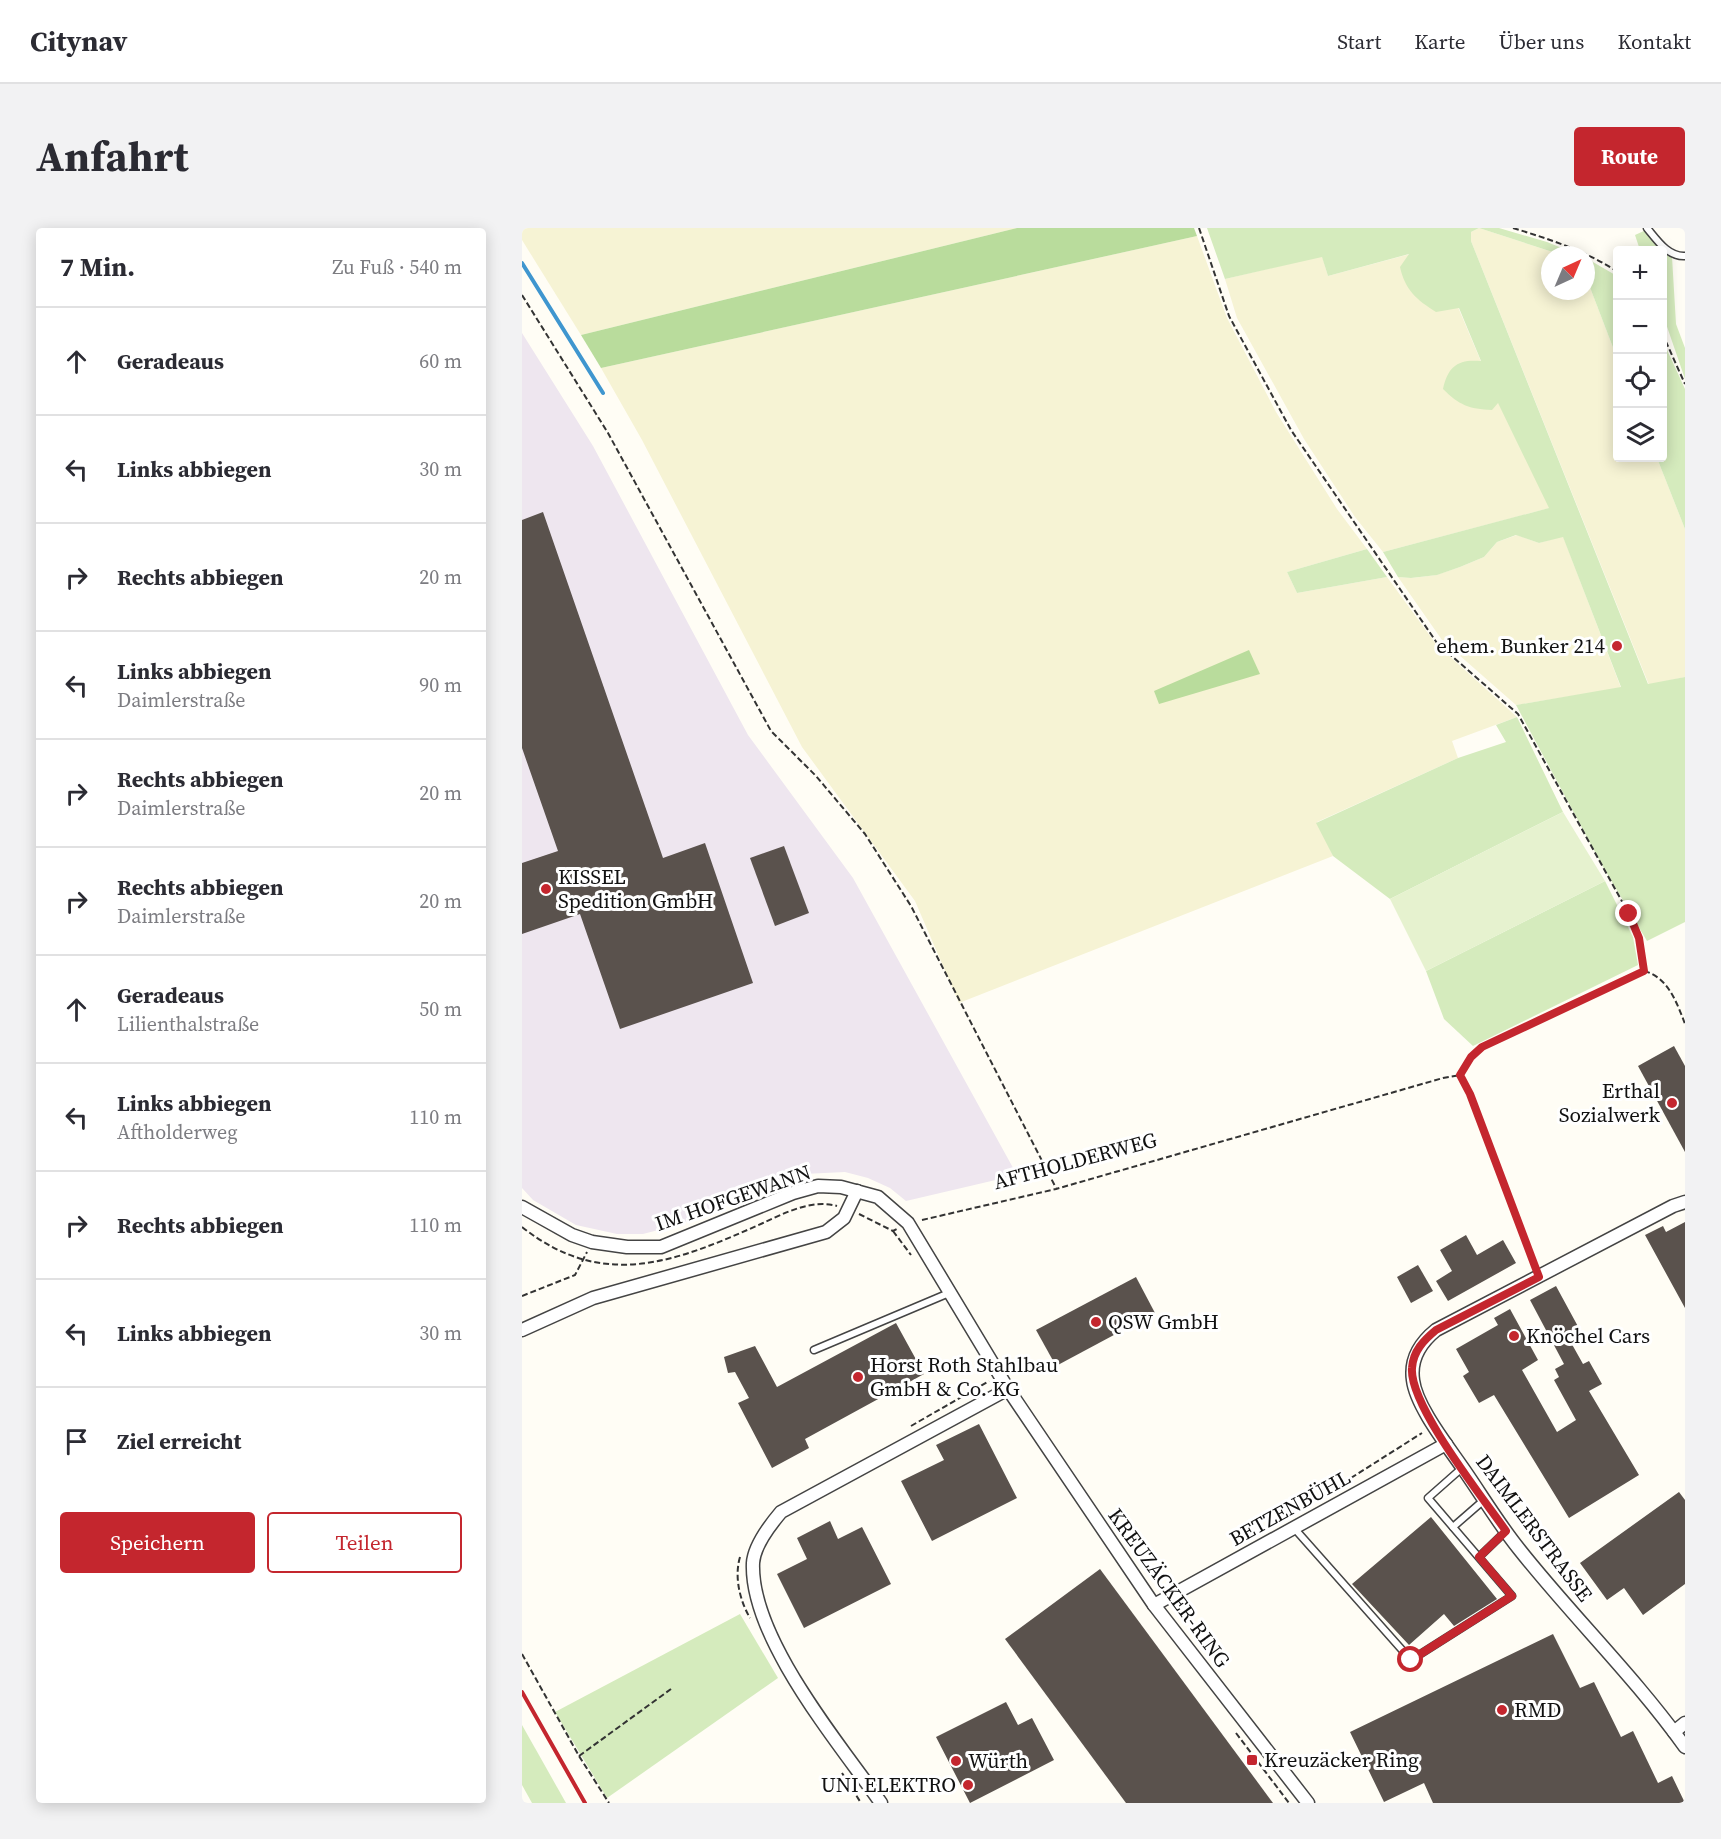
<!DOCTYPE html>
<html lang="de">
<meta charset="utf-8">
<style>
:root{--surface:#fff;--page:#f2f2f3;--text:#2b2b33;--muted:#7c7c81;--line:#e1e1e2;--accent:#c4262e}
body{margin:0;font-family:"Source Serif 4",serif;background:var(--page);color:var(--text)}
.controls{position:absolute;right:18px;top:18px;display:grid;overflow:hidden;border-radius:6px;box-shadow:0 3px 15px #0003}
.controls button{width:54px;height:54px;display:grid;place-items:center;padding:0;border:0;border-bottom:2px solid var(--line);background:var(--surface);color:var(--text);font:30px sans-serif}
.compass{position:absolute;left:1019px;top:18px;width:54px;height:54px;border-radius:50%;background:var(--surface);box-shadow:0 3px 15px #0003;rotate:44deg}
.stop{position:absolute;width:18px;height:18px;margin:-14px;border:4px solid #c4262e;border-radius:50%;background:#fff}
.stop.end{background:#c4262e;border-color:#fff;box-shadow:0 2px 6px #0008}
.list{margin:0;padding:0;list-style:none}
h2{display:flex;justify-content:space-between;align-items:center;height:78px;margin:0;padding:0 24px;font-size:26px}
h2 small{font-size:20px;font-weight:400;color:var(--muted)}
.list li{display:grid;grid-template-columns:39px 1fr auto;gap:18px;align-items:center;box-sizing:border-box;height:108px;padding:0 24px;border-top:2px solid var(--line)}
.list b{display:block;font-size:22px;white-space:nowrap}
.list p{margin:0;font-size:20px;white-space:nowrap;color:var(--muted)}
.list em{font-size:20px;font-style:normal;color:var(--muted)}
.actions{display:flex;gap:12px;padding:18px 24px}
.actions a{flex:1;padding:14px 0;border:2px solid var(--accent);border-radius:6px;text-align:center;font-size:21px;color:var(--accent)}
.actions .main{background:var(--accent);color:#fff}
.icon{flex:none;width:33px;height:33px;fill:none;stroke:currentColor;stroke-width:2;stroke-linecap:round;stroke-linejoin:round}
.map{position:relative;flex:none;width:1163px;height:1575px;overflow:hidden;border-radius:6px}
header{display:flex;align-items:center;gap:36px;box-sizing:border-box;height:84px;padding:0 30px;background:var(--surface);border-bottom:2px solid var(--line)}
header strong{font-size:28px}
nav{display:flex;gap:33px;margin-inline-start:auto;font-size:21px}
.intro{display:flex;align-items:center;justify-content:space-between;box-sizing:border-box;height:144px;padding:0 36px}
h1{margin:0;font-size:42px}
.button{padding:15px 27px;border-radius:6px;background:var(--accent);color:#fff;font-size:21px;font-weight:700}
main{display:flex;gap:36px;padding:0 36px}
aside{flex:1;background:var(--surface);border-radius:6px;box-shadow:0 3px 15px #0003}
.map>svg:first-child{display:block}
.industrial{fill:#eee6ef}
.farmland{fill:#f6f3d4}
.green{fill:#d5ebbd}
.forest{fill:#b9dc9c}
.pitch{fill:#e6f2cf}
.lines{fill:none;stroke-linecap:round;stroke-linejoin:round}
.stream{stroke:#3f96cf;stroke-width:4}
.building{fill:#5a524d}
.service-casing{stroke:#444;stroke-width:9}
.minor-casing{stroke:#444;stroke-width:15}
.path{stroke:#333;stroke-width:2;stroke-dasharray:6 3;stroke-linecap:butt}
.service{stroke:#fff;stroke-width:6}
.minor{stroke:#fff;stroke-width:12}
.rail{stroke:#c4262e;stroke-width:4}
.route{stroke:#c4262e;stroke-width:8}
.poi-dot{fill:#c4262e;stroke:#fff;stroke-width:2}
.labels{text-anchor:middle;stroke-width:6;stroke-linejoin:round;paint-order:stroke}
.poi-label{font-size:21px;fill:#111;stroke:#fff;text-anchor:start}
.street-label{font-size:21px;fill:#111;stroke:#fff}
</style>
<header>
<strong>Citynav</strong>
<nav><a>Start</a><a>Karte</a><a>Über uns</a><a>Kontakt</a></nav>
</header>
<div class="intro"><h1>Anfahrt</h1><a class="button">Route</a></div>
<main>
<aside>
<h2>7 Min.<small>Zu Fuß · 540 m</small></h2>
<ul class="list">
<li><svg class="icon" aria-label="ahead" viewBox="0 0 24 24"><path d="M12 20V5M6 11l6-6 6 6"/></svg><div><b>Geradeaus</b></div><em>60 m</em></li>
<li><svg class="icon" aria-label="left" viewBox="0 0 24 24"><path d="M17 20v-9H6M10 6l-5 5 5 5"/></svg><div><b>Links abbiegen</b></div><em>30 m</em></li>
<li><svg class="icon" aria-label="right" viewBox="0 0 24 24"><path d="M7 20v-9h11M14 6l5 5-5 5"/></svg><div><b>Rechts abbiegen</b></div><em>20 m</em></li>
<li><svg class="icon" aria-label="left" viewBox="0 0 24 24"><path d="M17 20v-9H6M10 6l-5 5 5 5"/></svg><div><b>Links abbiegen</b><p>Daimlerstraße</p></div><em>90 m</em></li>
<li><svg class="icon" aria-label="right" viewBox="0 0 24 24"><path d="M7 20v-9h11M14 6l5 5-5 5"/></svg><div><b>Rechts abbiegen</b><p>Daimlerstraße</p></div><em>20 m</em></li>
<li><svg class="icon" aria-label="right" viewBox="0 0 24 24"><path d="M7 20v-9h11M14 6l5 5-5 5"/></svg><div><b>Rechts abbiegen</b><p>Daimlerstraße</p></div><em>20 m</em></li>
<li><svg class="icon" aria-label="ahead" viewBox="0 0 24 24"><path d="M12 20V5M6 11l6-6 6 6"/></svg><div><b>Geradeaus</b><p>Lilienthalstraße</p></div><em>50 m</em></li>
<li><svg class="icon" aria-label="left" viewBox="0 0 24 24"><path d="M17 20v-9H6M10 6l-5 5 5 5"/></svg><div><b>Links abbiegen</b><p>Aftholderweg</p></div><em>110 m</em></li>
<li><svg class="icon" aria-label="right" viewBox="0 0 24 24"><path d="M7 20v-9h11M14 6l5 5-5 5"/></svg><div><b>Rechts abbiegen</b></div><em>110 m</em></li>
<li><svg class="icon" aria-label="left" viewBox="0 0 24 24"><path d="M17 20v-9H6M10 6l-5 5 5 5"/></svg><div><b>Links abbiegen</b></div><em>30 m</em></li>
<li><svg class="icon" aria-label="arrive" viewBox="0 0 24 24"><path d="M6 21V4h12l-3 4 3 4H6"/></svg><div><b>Ziel erreicht</b></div></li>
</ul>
<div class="actions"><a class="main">Speichern</a><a>Teilen</a></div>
</aside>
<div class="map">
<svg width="1163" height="1575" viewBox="0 0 1163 1575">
<rect width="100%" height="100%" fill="#fffdf5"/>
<path class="industrial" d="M0 105 71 218 226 507 331 650 495 947 384 973 368 960 346 950 323 944 282 946 159 996 121 1006H95L54 997 11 972 0 960Z"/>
<g class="farmland">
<path d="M0 0H495L59 107 0 12Z"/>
<path d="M957 0 1040 27H1028V63H1064V49L1095 130 1096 230H1135L1163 301V449L1127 457 949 13V4Z"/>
<path d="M675 8 705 90 754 184 815 281 845 321 765 344 775 365 865 349 914 416 995 489 930 513 936 530 795 594 811 628 437 775 393 673 280 519 120 212 79 140Z"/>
<path d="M888 26 936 79 976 174 1028 280 861 324 833 289 782 211 715 90 703 51 800 28 806 48Z"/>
<path d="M995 307 1017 315 1041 308 1099 460 994 477 920 412 876 349 890 350 914 347 938 339 962 329 975 314Z"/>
</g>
<g class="green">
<path d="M685 0H977L1025 14 1057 27H1040L957 0 949 4V13L1126 456 1163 449V694L1125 713 1080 637 994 477 1099 459 1041 309 1017 315 994 307 975 314 962 329 938 339 915 347 889 350 876 349 861 324 1027 280 976 175 970 182C947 181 937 177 921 161 926 138 936 131 959 133L937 80 914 84C895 72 883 62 878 39L887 26 806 48 800 29 703 51Z"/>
<path d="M1124 2 1150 29 1154 96 1163 120V151L1141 87 1140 22H1118L1113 7Z"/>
<path d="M1064 30 1095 48V130L1064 49Z"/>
<path d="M1141 113 1163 161V301L1135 230H1140Z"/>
<path d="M845 321 865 349 775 365 765 344Z"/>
<path d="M995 489 1041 584 868 671 811 628 794 595 936 530 984 514 974 497Z"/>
<path d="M1083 653 1111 709 1116 737 951 818 922 791 904 743Z"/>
<path d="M218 1386 256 1450 85 1570 33 1484Z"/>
<path d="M0 1497 44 1575H10L0 1557Z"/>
</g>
<g class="forest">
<path d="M495 0H672L675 8 79 140 59 107Z"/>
<path d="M727 422 738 446 637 476 632 463Z"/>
</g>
<path class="pitch" d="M1041 584 1083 653 904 743 868 671Z"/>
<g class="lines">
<path class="stream" d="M0 35 81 165"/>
</g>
<g class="building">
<path d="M21 284 141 630 183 615 231 755 98 801 58 686 0 706V635L36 623 0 520V292Z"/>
<path d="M262 618 287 685 253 698 228 630Z"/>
<path d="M1152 818 1163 838V924L1116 838Z"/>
<path d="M1163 994V1080L1123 1007 1141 998 1144 1004Z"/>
<path d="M944 1007 955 1027 981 1012 994 1035 926 1073 914 1053 930 1043 918 1022Z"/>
<path d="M896 1037 911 1063 889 1075 875 1049Z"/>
<path d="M614 1049 633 1085 534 1138 514 1102Z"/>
<path d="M1034 1058 1059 1104 1047 1111 1061 1136 1067 1133 1080 1156 1067 1163 1117 1247 1047 1290 972 1167 957 1175 941 1148 947 1144 934 1121 976 1097 972 1090 988 1081 1016 1132 1000 1142 1035 1204 1054 1192 1032 1152 1037 1149 1033 1141 1042 1136 1008 1072Z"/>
<path d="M374 1095 402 1146 283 1211 287 1220 250 1240 216 1175 227 1170 213 1144 206 1145 202 1129 233 1118 255 1159Z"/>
<path d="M457 1196 495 1270 410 1313 379 1253 422 1232 414 1217Z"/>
<path d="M1157 1264 1163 1272V1356L1121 1387 1102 1360 1085 1372 1058 1335Z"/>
<path d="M909 1289 975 1371 932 1398 922 1386 887 1417 830 1356Z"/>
<path d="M308 1293 316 1311 340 1299 369 1356 282 1400 255 1346 285 1331 275 1310Z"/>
<path d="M578 1341 751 1575H604L483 1411Z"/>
<path d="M1031 1406 1058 1460 1072 1454 1099 1509 1111 1503 1136 1555 1150 1548 1163 1575H911L902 1555 862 1574 828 1504Z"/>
<path d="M484 1474 496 1497 510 1490 532 1532 448 1575 414 1509Z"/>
</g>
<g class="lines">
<g class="service-casing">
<g id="service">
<path d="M1125 0C1135 12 1146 29 1163 28"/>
<path d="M292 1122 427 1065"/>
<path d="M931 1299 962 1272"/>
<path d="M772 1300 889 1432 990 1368 906 1270 940 1240"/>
<path d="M957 1329 984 1303"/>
</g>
</g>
<g class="minor-casing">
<g id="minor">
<path d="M1163 974 1151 978 914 1102C898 1115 888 1131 891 1152 894 1178 925 1217 940 1239 959 1266 976 1295 997 1321 1050 1388 1113 1449 1163 1519"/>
<path d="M0 979 50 1007 70 1014 105 1019H139L271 965 296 958 319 959 356 969 386 995 486 1161 632 1377 786 1575"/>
<path d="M0 1102 71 1070 304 1004 322 990 335 963"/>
<path d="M632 1377 924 1216"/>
<path d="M1152 1504 1163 1495"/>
<path d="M359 1575C317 1515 228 1410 231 1335 232 1318 248 1297 259 1284L486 1161"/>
</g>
</g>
<g class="path">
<path d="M677 0 707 88 769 202 915 415 996 486 1107 686 1117 710 1122 743 960 819 949 829 938 847"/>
<path d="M991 0C1027 11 1064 23 1096 44"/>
<path d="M0 67 86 205 249 503 294 548 343 606 389 678 534 960"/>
<path d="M1140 105 1163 156"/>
<path d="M1122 743C1146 749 1155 775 1163 796"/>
<path d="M337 986 371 1003 375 1001"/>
<path d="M400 992 534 961 921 850 938 847 948 866 1013 1038"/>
<path d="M0 999C82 1064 156 1033 241 995 263 985 289 971 315 978"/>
<path d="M371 1003 389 1027"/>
<path d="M0 1068 53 1047 65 1024"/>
<path d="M389 1198 467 1153"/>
<path d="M791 1274 900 1205"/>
<path d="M218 1329C212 1349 218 1373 228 1390"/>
<path d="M0 1426 57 1528 87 1575"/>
<path d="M714 1505 767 1575"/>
<path d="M57 1528 149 1461"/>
<path d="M320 1545 339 1575"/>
</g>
<use href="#service" class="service"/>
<use href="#minor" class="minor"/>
<path class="rail" d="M0 1464 63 1575"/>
</g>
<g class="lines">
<path class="route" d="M889 1432 990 1368 957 1329 984 1303C961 1270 887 1177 890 1140 891 1123 902 1112 914 1102L1017 1049 948 866 938 847 949 829 960 819 1122 743 1117 710 1107 686"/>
</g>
<g class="poi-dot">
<circle cx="1095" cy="418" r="6"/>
<circle cx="24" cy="661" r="6"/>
<circle cx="1150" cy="875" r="6"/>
<circle cx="574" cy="1094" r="6"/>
<circle cx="992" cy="1108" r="6"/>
<circle cx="336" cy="1149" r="6"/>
<circle cx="980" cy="1482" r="6"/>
<rect x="724" y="1526" width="12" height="12" rx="3"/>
<circle cx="434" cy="1533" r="6"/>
<circle cx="446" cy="1557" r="6"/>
</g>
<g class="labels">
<g class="poi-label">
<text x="1083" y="425" text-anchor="end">ehem. Bunker 214</text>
<text x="36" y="656">KISSEL<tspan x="36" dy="24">Spedition GmbH</tspan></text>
<text x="1138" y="870" text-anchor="end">Erthal<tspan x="1138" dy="24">Sozialwerk</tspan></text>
<text x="586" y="1101">QSW GmbH</text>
<text x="1004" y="1115">Knöchel Cars</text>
<text x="348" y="1144">Horst Roth Stahlbau<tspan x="348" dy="24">GmbH &amp; Co. KG</tspan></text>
<text x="992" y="1489">RMD</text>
<text x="742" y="1539">Kreuzäcker Ring</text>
<text x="446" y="1540">Würth</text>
<text x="434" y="1564" text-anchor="end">UNI ELEKTRO</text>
</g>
<g class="street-label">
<text transform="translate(553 933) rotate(-15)" y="7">AFTHOLDERWEG</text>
<text transform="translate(211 970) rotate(-19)" y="7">IM HOFGEWANN</text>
<text transform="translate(768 1280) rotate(-29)" y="7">BETZENBÜHL</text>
<text transform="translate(1012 1300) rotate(53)" y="7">DAIMLERSTRASSE</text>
<text transform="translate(647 1360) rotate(54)" y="7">KREUZÄCKER-RING</text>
</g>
</g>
</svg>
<div class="controls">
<button>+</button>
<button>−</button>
<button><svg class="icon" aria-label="locate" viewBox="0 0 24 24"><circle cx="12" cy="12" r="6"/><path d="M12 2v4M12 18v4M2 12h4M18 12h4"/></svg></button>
<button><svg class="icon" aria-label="layers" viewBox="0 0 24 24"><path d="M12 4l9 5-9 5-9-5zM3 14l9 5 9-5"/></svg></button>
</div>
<svg class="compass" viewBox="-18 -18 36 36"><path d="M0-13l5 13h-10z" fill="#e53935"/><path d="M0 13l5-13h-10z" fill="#7c7c81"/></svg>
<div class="stop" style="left:889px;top:1432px"></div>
<div class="stop end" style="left:1107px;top:686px"></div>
</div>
</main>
